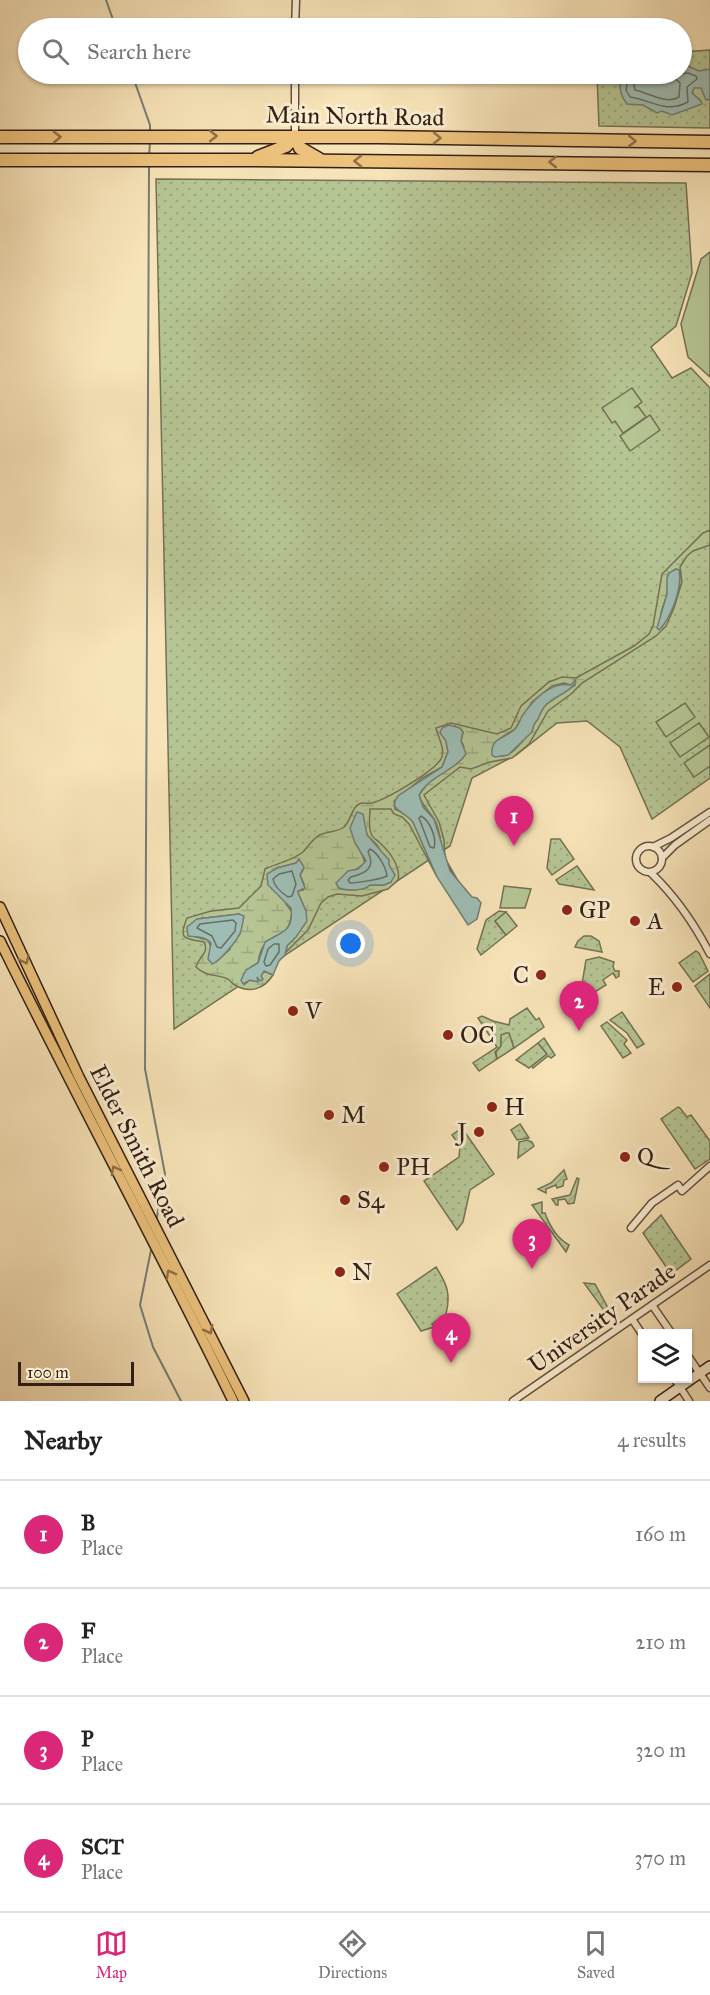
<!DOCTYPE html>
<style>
:root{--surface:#fff;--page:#f2f2f2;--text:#222;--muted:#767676;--line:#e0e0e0;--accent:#db2777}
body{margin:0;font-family:"IM FELL Great Primer",serif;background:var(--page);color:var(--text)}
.controls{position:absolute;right:18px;bottom:18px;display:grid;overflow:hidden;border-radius:0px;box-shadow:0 2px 4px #0004}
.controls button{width:54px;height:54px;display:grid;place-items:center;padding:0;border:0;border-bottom:2px solid var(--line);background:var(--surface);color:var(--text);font:30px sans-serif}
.scale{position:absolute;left:18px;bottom:15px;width:116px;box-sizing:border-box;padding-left:6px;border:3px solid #331f14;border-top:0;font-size:16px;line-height:21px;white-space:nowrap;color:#331f14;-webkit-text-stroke:4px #faedd1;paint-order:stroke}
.you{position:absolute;left:351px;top:944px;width:21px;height:21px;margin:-15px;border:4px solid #fff;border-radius:50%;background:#1a73e8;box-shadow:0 0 0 9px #1a73e833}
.badge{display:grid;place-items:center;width:39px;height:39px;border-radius:50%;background:var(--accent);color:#fff;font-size:20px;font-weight:700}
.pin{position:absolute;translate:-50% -50px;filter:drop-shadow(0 2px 3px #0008)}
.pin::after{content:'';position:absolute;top:32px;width:21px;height:18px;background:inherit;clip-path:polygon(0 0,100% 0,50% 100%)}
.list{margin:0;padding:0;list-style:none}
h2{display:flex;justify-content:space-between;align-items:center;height:78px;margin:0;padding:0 24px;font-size:26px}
h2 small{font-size:20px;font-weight:400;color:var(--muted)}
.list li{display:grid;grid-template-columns:39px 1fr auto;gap:18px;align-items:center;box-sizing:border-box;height:108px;padding:0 24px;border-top:2px solid var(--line)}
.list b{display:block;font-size:22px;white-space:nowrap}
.list p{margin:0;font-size:20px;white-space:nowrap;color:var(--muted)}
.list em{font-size:20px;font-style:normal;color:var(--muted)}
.icon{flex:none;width:33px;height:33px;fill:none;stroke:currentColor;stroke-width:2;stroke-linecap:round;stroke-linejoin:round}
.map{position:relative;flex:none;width:710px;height:1401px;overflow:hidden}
.search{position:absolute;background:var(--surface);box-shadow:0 2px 4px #0004;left:18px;right:18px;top:18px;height:66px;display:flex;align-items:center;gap:15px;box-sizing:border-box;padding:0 21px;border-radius:33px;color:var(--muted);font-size:22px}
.sheet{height:510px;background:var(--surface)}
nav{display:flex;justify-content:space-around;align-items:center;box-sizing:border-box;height:84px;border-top:2px solid var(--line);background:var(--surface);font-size:16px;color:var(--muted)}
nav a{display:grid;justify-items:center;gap:3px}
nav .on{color:var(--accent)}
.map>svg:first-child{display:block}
.grass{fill:url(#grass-dots);stroke:#747254;stroke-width:1.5}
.wetland{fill:url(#wetland-marsh);stroke:#747254;stroke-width:1.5;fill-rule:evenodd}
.park{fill:#b6c594;stroke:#747254;stroke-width:1.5}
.garden{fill:url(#garden-furrows);stroke:#747254;stroke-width:1.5}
.water{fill:#9ebdb4;stroke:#737e74;stroke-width:1.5}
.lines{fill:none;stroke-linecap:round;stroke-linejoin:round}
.shore{stroke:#686e64;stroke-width:1.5}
.stream{stroke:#737e74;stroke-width:2}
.street-casing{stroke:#64503d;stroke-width:9}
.secondary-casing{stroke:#331f14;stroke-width:12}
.primary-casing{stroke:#331f14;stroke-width:12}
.highway-casing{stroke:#331f14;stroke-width:15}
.street{stroke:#faedd1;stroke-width:6}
.secondary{stroke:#faedd1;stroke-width:9}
.primary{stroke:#ecc27c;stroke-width:9}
.highway{stroke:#ecc27c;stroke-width:12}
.oneway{stroke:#907048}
.poi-dot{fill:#8f2418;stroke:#faedd1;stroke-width:2}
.labels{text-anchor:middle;stroke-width:6;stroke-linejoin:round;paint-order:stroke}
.street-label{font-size:24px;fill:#331f14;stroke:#faedd1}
.poi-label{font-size:24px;fill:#331f14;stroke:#faedd1;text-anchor:start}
</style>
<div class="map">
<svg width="710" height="1401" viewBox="0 0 710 1401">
<defs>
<pattern id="grass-dots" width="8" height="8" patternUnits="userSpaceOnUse" patternTransform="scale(1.5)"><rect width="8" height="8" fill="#b6c594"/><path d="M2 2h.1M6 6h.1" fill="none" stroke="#9da97f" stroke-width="1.8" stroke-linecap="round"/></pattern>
<pattern id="wetland-marsh" width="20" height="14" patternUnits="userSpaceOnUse" patternTransform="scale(1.5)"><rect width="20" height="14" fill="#b6c594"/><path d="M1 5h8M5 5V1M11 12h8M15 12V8" fill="none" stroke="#9da97f"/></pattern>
<pattern id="garden-furrows" width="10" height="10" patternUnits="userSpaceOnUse" patternTransform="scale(1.5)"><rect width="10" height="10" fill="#b6c594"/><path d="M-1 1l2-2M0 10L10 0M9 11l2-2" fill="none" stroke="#9da97f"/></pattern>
</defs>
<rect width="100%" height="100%" fill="#f7e3b8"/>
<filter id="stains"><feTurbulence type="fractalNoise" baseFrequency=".00333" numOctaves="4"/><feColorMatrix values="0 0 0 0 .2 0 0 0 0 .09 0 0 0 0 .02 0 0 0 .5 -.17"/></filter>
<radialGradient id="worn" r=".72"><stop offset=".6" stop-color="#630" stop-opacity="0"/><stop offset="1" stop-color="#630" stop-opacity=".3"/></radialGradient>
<g class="grass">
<path d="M710 50V128L599 126 597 74H682V52Z"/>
<path d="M156 179 686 183 692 273 676 326 651 347 672 378 691 368 710 388V778L652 819 620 747 587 721 557 723 516 755 472 778 450 846 174 1029Z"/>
<path d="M551 839H560L574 859 552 875 547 868Z"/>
<path d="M577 866 594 890 559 884 556 880Z"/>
<path d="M499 911 506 912 495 921 506 935 481 955 477 949 486 920Z"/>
<path d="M584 936H591L599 941 602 952 575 947 578 941Z"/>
<path d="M696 951 699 953 708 971 693 982 679 963Z"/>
<path d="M599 957 614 962 613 967 615 971H619V976L616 978 613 973 603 980 606 985 590 995 582 984 586 960Z"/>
<path d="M710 974V1008L695 986Z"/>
<path d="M527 1008 536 1020 539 1018 544 1027 514 1048 510 1038H501V1046L495 1052 497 1059 479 1071 473 1063 497 1047 478 1018 482 1016 493 1021 509 1025 510 1019Z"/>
<path d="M622 1012 644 1044 637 1048 627 1033 610 1020Z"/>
<path d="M607 1022 627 1040 624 1044 631 1053 623 1058 601 1026Z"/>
<path d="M538 1043 547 1054 529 1068 516 1060Z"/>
<path d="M678 1107 680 1108 687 1117 691 1115 710 1141V1159L695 1169 661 1119Z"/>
<path d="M520 1124 529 1138 517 1140 511 1130Z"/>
<path d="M462 1128 494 1174 470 1190 463 1222 457 1230 424 1181 459 1157 460 1146 452 1135Z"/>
<path d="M527 1140 532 1142 534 1146 518 1158 519 1142Z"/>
<path d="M661 1215 691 1259 671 1274 643 1233Z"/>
<path d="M436 1267C447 1284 451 1294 446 1314L432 1324 434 1327 421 1331 397 1294Z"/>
</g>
<path class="wetland" d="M710 530V545L693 551 687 556 680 567 682 582 674 608 666 626 656 636 582 683 571 694 548 711 529 744 512 758 490 762 471 769 460 767 424 795 439 822 444 840 445 858 460 884C452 874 445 864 442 851 440 840 440 828 434 819 429 810 422 806 419 795L431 779 446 769 464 747 461 741 463 732 455 726 446 741 448 752 442 767 422 778 394 801 395 809 409 816 413 822 437 877 409 824 402 817 394 814 391 809H370C370 817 368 826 371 833 372 839 377 839 380 843 390 852 401 867 398 880L388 889 362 896 337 894 328 897 321 903 308 930 286 952 287 946 306 911 298 893V891L303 890 304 884 300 875 303 870 296 863 277 868 286 904 292 912C288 941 278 929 265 944 260 949 259 957 258 963L251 967 245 984 250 980 253 981 256 976H261L264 971 273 975C264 989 250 994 235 985 232 984 231 981 228 979 217 974 206 977 196 967 198 958 210 952 204 942 187 938 177 942 187 918L211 911 239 908 261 886 265 869C277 863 292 861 303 852 309 846 313 837 322 834 330 831 337 832 344 827 351 821 351 808 359 804 363 802 367 804 372 803 387 799 433 772 441 759 446 750 438 737 436 728L451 723 497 734 511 728 521 706 549 682 562 677 576 678 634 646 649 634 653 626 662 574 703 533ZM676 569 679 570C683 587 671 613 662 627 658 612 664 607 667 594 669 583 664 576 676 569ZM575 681V685L545 705 532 727V731C522 739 513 758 499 756L502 737 515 729 532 702 552 686 564 683 571 685ZM362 816 367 835 377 845 389 865 391 882 384 885H370C363 891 347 891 339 888L337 883 365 863C359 837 346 848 362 816ZM239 914 240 934 232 941 230 949 216 962 209 956 211 947 208 940 192 936 197 919Z"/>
<g class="park">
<path d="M710 252V377L688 357 681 324 701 259Z"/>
<path d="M632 388 642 402 634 408 638 406 646 417 623 433 615 421 612 423 602 408Z"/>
<path d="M650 415 660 430 630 451 620 436Z"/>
<path d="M685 703 695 717 666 737 656 722Z"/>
<path d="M699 723 709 737 680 757 670 743Z"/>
<path d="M710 745V766L694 777 684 763Z"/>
<path d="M504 886 531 889 525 908H500Z"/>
<path d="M506 912 517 926 506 935 495 921Z"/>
</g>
<g class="garden">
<path d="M506 1033H509L514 1048 497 1059 496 1052 501 1046V1035Z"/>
<path d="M544 1038 555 1055 551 1058 548 1056 533 1068 532 1066 547 1054 538 1043Z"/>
<path d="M564 1170 567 1179 564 1180 563 1186 557 1188 556 1185 546 1189V1193L538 1189 551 1183Z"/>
<path d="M577 1178 579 1179 574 1203 568 1204 565 1199 558 1200V1205H556L552 1199 570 1195Z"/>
<path d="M542 1202V1213H545C550 1227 557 1238 569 1245L566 1252 532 1205Z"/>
<path d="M584 1283 595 1284 607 1306 605 1312Z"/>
</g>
<g class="water">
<path d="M688 66 699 71 710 69V99L706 100 701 88H694L692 93 701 101 702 104 672 115 662 111 657 113 643 105 627 104C620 95 617 83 625 74H682V69Z"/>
<path d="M676 569 679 570C683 587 671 618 659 630L657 628 667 594V578L669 573Z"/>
<path d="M575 680 576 682C569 694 554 695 545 706 542 709 540 715 538 719 534 724 533 726 532 732L508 755 495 757 492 755C490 737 505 739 515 729 518 726 520 720 522 716 533 700 551 681 571 685Z"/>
<path d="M449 725 460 728 463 732 461 741 466 754C455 771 430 775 419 795L423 807 434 819 450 871 472 897 477 898 481 903 477 919 468 925 437 877 413 822C405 811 386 810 399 795L442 767 448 752 446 741 440 733 442 728Z"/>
<path d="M357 812 363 814 367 835 389 860V865L395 875 391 882 384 885H370C364 891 347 891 339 888L336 883 348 871 358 869 366 861 355 843 350 828Z"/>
<path d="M299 859 304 867 300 875 305 888 298 891V893L306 911 307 921 296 937 287 946 285 955 279 961 273 975 264 971 261 976 263 979 260 981 257 977 258 982 250 980 243 984 241 980 246 970 258 963 265 942C281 932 294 932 291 908L268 885 267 874 277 868 296 863Z"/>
<path d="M239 914 244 916C243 921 242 927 241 931 238 940 220 961 212 964L208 959 211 943C205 936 195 937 188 936L187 927 197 919Z"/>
</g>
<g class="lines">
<g class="shore">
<path d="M629 74 626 90 630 97C652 100 665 114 688 102L687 87 697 79 696 76 688 73 681 74"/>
<path d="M636 74 634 85 635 90C649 93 666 105 679 97L680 83 670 74"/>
<path d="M421 816C430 821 437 838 434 848L430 847 419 818Z"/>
<path d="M370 849C378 853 386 867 387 876 382 879 357 883 350 883L348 880 351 877C366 873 376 868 368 852Z"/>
<path d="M292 871 296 884 292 896 288 897C282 893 274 886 273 879L279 874Z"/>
<path d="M233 920 236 923 235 931 221 948 217 947 212 936 197 928 200 924Z"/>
<path d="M274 944H279V952L270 965 266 966 264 962 268 949Z"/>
</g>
<g class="stream">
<path d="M106 0 116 28"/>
<path d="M132 74 150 125V133"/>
<path d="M149 157 150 142"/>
<path d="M149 166 145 1069 165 1174 156 1222"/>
<path d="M152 1245 140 1305 153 1347 181 1401"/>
</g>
<g class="street-casing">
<g id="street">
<path d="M295 28 296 0"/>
<path d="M295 74V136"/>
<circle cx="649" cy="859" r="13"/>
<path d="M653 847 671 838 710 812"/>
<path d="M662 858 675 845 710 820"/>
<path d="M651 873C675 896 695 925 710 954"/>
<path d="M631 1228 652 1203 678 1185 682 1191 710 1166"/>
<path d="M652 1305 672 1334"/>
<path d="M632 1319 642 1334"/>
<path d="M688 1356 710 1388"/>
<path d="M674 1378 689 1401"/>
<path d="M513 1401 710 1265"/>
</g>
</g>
<g class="secondary-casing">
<path id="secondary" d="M660 1401 710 1366"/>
</g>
<g class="primary-casing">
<g id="primary">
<path d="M0 907 79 1077 244 1401"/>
<path d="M0 941C76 1096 158 1247 233 1401"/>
</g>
</g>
<g class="highway-casing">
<g id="highway">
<path d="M295 136 300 148 319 159"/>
<path d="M0 137H378L710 142"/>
<path d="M258 157 286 146 295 136"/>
<path d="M0 160H251L710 165"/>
</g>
</g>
<use href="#street" class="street"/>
<use href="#secondary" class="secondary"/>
<use href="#primary" class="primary"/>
<use href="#highway" class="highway"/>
</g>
<defs><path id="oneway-chevron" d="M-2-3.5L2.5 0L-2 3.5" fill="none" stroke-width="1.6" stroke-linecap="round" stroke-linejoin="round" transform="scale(1.5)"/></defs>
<g class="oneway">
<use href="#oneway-chevron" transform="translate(213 136)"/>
<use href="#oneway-chevron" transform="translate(57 137) rotate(-1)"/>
<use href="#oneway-chevron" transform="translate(437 138) rotate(1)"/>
<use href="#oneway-chevron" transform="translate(632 141) rotate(1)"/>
<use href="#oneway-chevron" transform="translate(358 161) rotate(-180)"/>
<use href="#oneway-chevron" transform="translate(553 162) rotate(-180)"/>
<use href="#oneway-chevron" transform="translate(25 960) rotate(65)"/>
<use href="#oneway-chevron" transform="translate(115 1170) rotate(-118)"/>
<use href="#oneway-chevron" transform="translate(170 1274) rotate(-118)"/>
<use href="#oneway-chevron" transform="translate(209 1330) rotate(63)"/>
</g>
<g class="poi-dot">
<circle cx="567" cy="910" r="6"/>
<circle cx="635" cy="921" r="6"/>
<circle cx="541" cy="975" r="6"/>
<circle cx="677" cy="987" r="6"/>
<circle cx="293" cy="1011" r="6"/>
<circle cx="448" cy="1035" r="6"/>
<circle cx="492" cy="1107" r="6"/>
<circle cx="329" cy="1115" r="6"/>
<circle cx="479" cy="1132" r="6"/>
<circle cx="625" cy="1157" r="6"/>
<circle cx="384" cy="1167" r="6"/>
<circle cx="345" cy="1200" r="6"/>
<circle cx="340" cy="1272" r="6"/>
</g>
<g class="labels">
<g class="street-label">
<text transform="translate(355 116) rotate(1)" y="8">Main North Road</text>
<text transform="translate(137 1146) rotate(63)" y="8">Elder Smith Road</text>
<text transform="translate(602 1318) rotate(-35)" y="8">University Parade</text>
</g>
<g class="poi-label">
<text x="579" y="918">GP</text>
<text x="647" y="929">A</text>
<text x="529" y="983" text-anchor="end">C</text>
<text x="665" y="995" text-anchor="end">E</text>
<text x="305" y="1019">V</text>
<text x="460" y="1043">OC</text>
<text x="504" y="1115">H</text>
<text x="341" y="1123">M</text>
<text x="467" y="1140" text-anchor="end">J</text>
<text x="637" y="1165">Q</text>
<text x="396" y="1175">PH</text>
<text x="357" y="1208">S4</text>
<text x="352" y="1280">N</text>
</g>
</g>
<rect width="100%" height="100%" filter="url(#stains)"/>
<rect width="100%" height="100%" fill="url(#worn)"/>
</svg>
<div class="controls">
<button><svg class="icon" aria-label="layers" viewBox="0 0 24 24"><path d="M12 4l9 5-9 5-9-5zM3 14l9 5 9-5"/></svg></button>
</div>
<div class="scale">100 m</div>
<div class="you"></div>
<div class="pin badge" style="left:514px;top:846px">1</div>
<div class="pin badge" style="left:579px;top:1031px">2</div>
<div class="pin badge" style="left:532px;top:1269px">3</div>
<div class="pin badge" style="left:451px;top:1363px">4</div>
<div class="search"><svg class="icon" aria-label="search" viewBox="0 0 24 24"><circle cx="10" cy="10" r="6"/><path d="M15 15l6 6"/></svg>Search here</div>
</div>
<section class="sheet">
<h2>Nearby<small>4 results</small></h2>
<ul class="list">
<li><span class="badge">1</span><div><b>B</b><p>Place</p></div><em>160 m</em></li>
<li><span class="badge">2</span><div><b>F</b><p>Place</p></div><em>210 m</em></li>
<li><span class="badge">3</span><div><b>P</b><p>Place</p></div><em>320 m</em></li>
<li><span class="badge">4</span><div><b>SCT</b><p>Place</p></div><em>370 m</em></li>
</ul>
</section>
<nav>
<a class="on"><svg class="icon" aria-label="map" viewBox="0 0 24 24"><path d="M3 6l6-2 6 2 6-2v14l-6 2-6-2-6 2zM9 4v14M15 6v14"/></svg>Map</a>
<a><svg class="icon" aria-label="directions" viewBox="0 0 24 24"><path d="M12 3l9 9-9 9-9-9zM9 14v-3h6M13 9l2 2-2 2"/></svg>Directions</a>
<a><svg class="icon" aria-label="saved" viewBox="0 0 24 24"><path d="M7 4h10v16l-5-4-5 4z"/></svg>Saved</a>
</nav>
